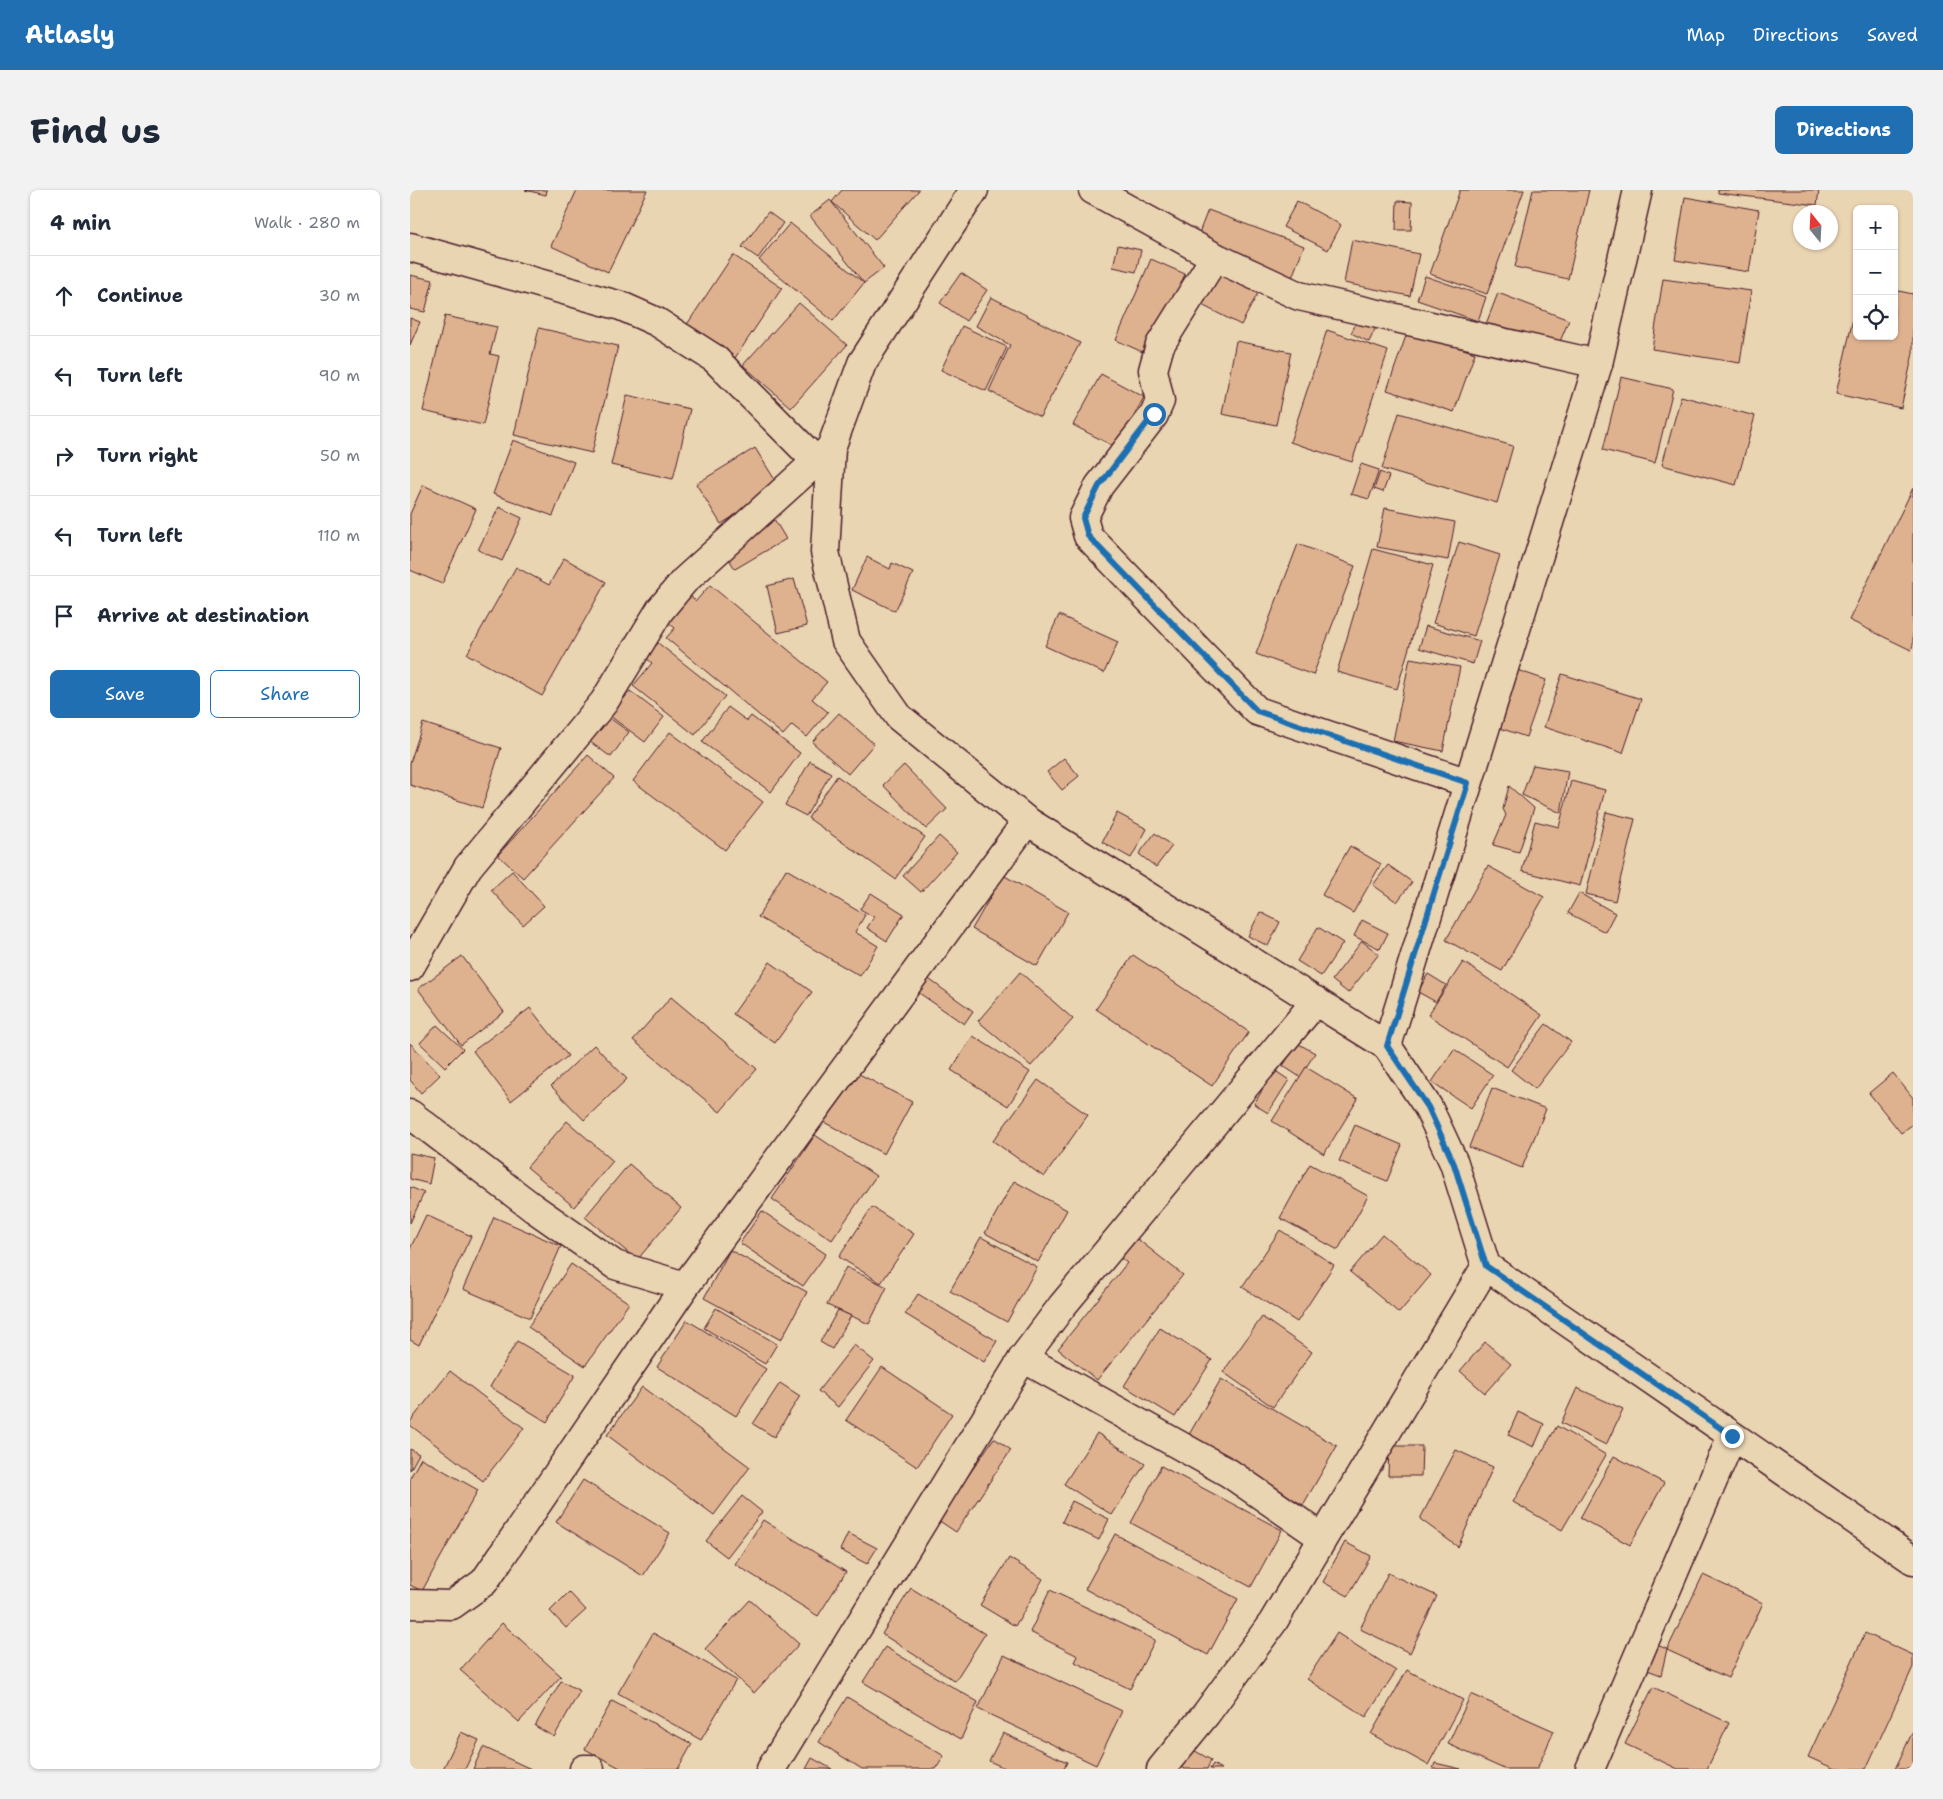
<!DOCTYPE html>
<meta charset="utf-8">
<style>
:root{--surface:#fff;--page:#f2f2f3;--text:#1f2937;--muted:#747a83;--line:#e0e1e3;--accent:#1f6fb2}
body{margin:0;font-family:"Shantell Sans",sans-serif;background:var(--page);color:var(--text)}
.controls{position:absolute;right:15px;top:15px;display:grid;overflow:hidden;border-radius:8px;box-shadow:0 1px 4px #0004}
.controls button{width:45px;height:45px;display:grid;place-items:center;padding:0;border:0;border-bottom:1px solid var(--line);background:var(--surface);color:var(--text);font:25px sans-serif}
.compass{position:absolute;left:1383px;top:15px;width:45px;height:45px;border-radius:50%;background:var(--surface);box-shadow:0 1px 4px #0004;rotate:342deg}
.stop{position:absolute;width:15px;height:15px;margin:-11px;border:4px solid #1f6fb2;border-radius:50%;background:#fff}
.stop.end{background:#1f6fb2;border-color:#fff;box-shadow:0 1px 5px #0008}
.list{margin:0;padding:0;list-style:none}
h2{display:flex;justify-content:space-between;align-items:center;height:65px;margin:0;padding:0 20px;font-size:21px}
h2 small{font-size:16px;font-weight:400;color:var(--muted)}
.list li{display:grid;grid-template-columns:32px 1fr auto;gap:15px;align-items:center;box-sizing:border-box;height:80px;padding:0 20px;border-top:1px solid var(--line)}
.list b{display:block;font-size:19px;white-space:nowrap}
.list em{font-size:16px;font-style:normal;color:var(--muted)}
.actions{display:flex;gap:10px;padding:15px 20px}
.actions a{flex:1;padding:11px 0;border:1px solid var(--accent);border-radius:8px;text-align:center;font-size:18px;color:var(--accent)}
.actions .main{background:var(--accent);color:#fff}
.icon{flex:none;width:28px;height:28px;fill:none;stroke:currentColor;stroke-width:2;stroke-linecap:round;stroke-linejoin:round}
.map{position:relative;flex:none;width:1503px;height:1579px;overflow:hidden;border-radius:8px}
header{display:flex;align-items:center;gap:30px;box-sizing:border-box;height:70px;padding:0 25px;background:var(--accent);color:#fff}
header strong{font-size:24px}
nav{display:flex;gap:28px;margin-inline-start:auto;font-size:18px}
.intro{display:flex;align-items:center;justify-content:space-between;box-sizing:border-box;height:120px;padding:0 30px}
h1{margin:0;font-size:35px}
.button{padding:12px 22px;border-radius:8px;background:var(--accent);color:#fff;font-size:18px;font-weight:700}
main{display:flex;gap:30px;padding:0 30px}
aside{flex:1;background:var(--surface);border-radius:8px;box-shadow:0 1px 4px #0004}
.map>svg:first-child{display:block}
.building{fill:#dfb28f;stroke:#4a1f2b}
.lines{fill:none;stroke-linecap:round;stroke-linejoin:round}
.minor-casing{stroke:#4a1f2b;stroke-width:31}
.minor{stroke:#ead5b3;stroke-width:28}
.route{stroke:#1f6fb2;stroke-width:6}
</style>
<header>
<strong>Atlasly</strong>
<nav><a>Map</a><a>Directions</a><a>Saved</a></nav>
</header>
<div class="intro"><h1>Find us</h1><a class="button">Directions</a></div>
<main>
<aside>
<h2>4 min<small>Walk · 280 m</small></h2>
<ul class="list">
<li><svg class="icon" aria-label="ahead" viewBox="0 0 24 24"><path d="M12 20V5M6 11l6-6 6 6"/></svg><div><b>Continue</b></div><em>30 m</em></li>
<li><svg class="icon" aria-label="left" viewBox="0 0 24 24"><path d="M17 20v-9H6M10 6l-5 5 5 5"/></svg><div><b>Turn left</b></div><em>90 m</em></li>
<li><svg class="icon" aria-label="right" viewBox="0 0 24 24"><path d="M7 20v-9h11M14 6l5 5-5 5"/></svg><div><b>Turn right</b></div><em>50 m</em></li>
<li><svg class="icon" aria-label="left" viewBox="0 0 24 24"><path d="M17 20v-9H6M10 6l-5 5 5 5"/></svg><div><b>Turn left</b></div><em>110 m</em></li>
<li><svg class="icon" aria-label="arrive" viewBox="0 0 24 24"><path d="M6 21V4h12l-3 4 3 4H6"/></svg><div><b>Arrive at destination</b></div></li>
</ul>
<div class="actions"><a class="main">Save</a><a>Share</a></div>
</aside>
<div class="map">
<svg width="1503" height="1579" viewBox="0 0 1503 1579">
<rect width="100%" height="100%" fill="#ead5b3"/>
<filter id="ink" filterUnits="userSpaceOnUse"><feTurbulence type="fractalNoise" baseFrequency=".02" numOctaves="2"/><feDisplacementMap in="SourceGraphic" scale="10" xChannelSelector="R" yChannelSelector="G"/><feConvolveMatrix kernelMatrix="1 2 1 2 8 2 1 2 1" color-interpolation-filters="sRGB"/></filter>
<g filter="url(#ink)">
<g class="building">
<path d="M115 0H137L136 5Z"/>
<path d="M167 0H237L198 82 141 56Z"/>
<path d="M432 0H509L465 50 422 12Z"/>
<path d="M1050 0H1114L1077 104 1020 84Z"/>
<path d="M1123 0H1179L1158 89 1105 77Z"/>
<path d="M1308 0H1409L1407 15 1308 3Z"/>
<path d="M1275 7 1349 20 1339 82 1265 70Z"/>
<path d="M420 10 474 78 454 93 400 26Z"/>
<path d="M887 11 931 35 918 60 873 37Z"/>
<path d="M987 11 1002 12 1001 40H986Z"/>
<path d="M798 20 894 56 881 90 785 53Z"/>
<path d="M358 22 373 33 348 68 332 57Z"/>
<path d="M380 33 454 93 423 131 349 70Z"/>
<path d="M942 50 1009 64 1000 106 934 93Z"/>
<path d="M708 55 731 60 726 82 703 77Z"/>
<path d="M323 65 372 98 323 171 274 139Z"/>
<path d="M741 69 775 84 739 165 706 150Z"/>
<path d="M804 76 850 99 831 135 786 112Z"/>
<path d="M551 83 577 100 556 131 530 113Z"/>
<path d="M0 85 23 90 15 122 0 119Z"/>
<path d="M1015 86 1076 107 1068 131 1007 110Z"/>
<path d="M1253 89 1341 101 1330 173 1242 159Z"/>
<path d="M1484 100 1503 104V163L1491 218 1426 204 1447 111V146H1484Z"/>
<path d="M1088 103 1159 130 1146 161 1076 134Z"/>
<path d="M581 107 670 153 630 227 579 201 600 155 566 136Z"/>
<path d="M389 113 437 155 381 218 333 175Z"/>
<path d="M35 126 87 137 80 164 89 166 73 235 13 221Z"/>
<path d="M0 128 10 132 0 155Z"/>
<path d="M949 128 966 137 959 152 941 143Z"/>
<path d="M552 136 597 157 576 201 531 180Z"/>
<path d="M129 138 208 156 182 263 104 245Z"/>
<path d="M917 140 978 161 942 272 880 252Z"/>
<path d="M998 140 1065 163 1044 222 977 200Z"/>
<path d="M826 151 881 162 866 235 812 224Z"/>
<path d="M691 184 734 207 707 258 663 235Z"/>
<path d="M1211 187 1263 199 1245 273 1193 260Z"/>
<path d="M217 205 280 219 263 289 201 275Z"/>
<path d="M1271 206 1345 226 1326 295 1252 275Z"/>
<path d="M989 223 1103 256 1087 313 972 279Z"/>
<path d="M103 250 164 272 143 326 83 304Z"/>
<path d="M345 258 370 298 311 334 286 294Z"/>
<path d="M951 274 969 280 959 309 941 304Z"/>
<path d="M970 282 979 286 973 302 964 299Z"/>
<path d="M13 295 66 319 32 394 0 380V324Z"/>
<path d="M1503 298V455L1501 460 1439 430Z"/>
<path d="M89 317 112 328 92 371 68 360Z"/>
<path d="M975 318 1045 332 1038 370 967 357Z"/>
<path d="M364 329 376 349 325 379 313 359Z"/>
<path d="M1049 352 1090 365 1064 446 1023 433Z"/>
<path d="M888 354 945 376 903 485 846 464Z"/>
<path d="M963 359 1023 375 987 499 927 482Z"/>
<path d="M457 367 480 379 482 373 503 383 485 421 442 400Z"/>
<path d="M154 368 196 392 132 506 57 464 106 377 139 395Z"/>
<path d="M384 389 397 436 368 443 357 396Z"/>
<path d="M300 395 417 492 402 509 418 522 397 547 382 535 373 545 256 448 265 438 254 429 276 402 286 411Z"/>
<path d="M649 425 708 452 694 483 635 456Z"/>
<path d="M1016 436 1070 451 1063 474 1009 458Z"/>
<path d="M248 453 315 506 285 545 223 496 242 473 236 468Z"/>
<path d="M1000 468 1050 477 1033 561 983 551Z"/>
<path d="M1107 480 1136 490 1116 547 1087 537Z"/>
<path d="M1152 484 1231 509 1213 563 1134 537Z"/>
<path d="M220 501 254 527 235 552 200 526Z"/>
<path d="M318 517 337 531 341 526 390 563 361 602 292 552Z"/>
<path d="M429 523 464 554 438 584 402 552Z"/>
<path d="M194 524 219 542 201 567 176 549Z"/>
<path d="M13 533 91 558 72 618 0 595V573Z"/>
<path d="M260 542 353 612 315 660 223 591Z"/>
<path d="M178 565 204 588 113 688 88 665Z"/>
<path d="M654 568 669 586 652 600 637 582Z"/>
<path d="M400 571 421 583 396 626 375 615Z"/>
<path d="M494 575 537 619 516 639 473 595Z"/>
<path d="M1123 575 1158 581 1151 623 1112 605Z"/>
<path d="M427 586 515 647 485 689 398 628Z"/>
<path d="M1161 591 1195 600 1170 696 1112 681 1125 631 1149 637Z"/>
<path d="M1099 596 1124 618 1109 662 1083 655 1096 625 1093 619Z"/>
<path d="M1196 622 1225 629 1205 711 1176 704Z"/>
<path d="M707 623 737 639 721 668 692 652Z"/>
<path d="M745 643 762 656 746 677 729 664Z"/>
<path d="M529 646 547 662 511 702 493 686Z"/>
<path d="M940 656 971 674 943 723 912 705Z"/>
<path d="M978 675 1002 692 987 712 963 695Z"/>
<path d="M1078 676 1134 707 1092 781 1036 750Z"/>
<path d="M376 679 455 725 445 742 468 756 450 786 348 727Z"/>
<path d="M102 681 134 716 113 735 81 700Z"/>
<path d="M593 685 658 722 627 776 562 739Z"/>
<path d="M461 703 494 724 477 751 457 738 464 727 450 719Z"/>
<path d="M1169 703 1205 723 1195 742 1158 723Z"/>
<path d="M850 722 870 732 858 756 838 746Z"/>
<path d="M952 730 978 743 970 759 944 746Z"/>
<path d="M908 737 933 753 911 786 887 771Z"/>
<path d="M952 751 969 764 938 803 922 790Z"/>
<path d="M723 765 839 842 802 896 686 819Z"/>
<path d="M52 766 94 822 51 855 8 799Z"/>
<path d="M360 772 402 802 365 853 323 824Z"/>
<path d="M1053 772 1132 825 1097 877 1018 825Z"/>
<path d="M509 782 563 821 554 834 499 796Z"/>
<path d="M610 782 663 829 621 876 568 831Z"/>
<path d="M1018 784 1036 795 1026 812 1008 802Z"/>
<path d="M261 807 347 879 310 922 223 850Z"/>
<path d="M120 818 158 866 101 911 63 861Z"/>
<path d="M1136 834 1161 852 1125 899 1101 880Z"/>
<path d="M27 835 53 859 35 877 10 853Z"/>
<path d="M563 846 620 882 598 916 541 880Z"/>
<path d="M0 853 30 885 11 903 0 890Z"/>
<path d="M887 853 905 863 890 887 873 876Z"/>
<path d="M184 855 217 889 174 930 141 896Z"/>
<path d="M1044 859 1083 885 1061 918 1022 892Z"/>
<path d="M436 877 502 912 474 964 408 929Z"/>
<path d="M896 877 948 909 914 964 862 931Z"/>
<path d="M864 880 879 890 858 923 844 914Z"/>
<path d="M1483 883 1503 908V934L1491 943 1459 903Z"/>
<path d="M628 890 678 925 634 987 583 951Z"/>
<path d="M1082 898 1136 919 1112 978 1059 957Z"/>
<path d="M157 931 203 971 164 1017 117 977Z"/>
<path d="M945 935 992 955 977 991 929 971Z"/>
<path d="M405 945 466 986 422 1050 362 1009Z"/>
<path d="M0 963 24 968 19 994 0 989Z"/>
<path d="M219 974 271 1018 227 1070 175 1027Z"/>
<path d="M900 974 958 1006 928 1060 870 1028Z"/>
<path d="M604 991 657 1020 628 1072 575 1043Z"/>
<path d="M0 997 14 1003 0 1033Z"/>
<path d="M462 1017 504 1044 471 1093 429 1067Z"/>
<path d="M352 1021 416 1064 393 1096 330 1053Z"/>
<path d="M16 1025 61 1046 9 1155 0 1150V1059Z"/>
<path d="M84 1027 151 1056 120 1128 53 1099Z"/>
<path d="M870 1040 924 1075 887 1132 832 1097Z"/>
<path d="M972 1044 1021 1085 989 1123 940 1082Z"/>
<path d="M571 1047 627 1077 597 1132 540 1101Z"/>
<path d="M725 1047 773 1085 687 1190 648 1159 717 1073 709 1067Z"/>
<path d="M320 1060 397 1102 371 1150 294 1108Z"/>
<path d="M161 1074 219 1113 175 1176 118 1137Z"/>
<path d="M436 1077 477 1097 459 1134 417 1115Z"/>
<path d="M508 1104 587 1151 574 1172 495 1124Z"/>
<path d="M306 1118 367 1154 355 1174 294 1138Z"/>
<path d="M428 1120 441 1126 422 1159 410 1152Z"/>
<path d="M852 1127 902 1162 863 1217 813 1182Z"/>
<path d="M277 1130 356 1179 326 1226 247 1177Z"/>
<path d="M750 1138 802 1170 765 1227 714 1196Z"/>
<path d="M107 1151 165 1185 137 1232 80 1197Z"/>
<path d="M1075 1152 1101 1174 1075 1203 1050 1181Z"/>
<path d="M444 1155 464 1171 428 1217 408 1201Z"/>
<path d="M472 1177 542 1224 507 1277 436 1230Z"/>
<path d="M40 1181 114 1238 73 1291 0 1235V1232Z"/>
<path d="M811 1189 927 1256 893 1315 777 1248Z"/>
<path d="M370 1193 390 1206 364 1247 343 1234Z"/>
<path d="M232 1197 340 1277 304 1325 197 1245Z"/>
<path d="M1167 1198 1213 1219 1196 1255 1151 1233Z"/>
<path d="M1108 1222 1134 1234 1124 1257 1098 1245Z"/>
<path d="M1147 1236 1196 1265 1152 1340 1103 1312Z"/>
<path d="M687 1243 735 1274 702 1325 654 1294Z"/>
<path d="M584 1248 601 1260 546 1342 528 1330Z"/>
<path d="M979 1256H1012L1011 1286H978Z"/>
<path d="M0 1259 9 1264 0 1280Z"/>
<path d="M1046 1260 1083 1277 1048 1357 1010 1329Z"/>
<path d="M1204 1266 1254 1293 1220 1355 1170 1328Z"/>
<path d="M11 1268 68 1300 12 1401 0 1395V1288Z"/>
<path d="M751 1276 872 1340 841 1397 721 1333Z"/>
<path d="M173 1290 260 1343 233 1386 146 1332Z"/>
<path d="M332 1306 352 1322 317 1367 296 1351Z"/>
<path d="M662 1311 699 1329 689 1350 652 1332Z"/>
<path d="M353 1330 436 1382 408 1426 325 1374Z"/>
<path d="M438 1343 467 1358 457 1374 430 1360Z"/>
<path d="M705 1344 828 1409 798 1465 675 1399Z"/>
<path d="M935 1352 961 1366 938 1406 913 1392Z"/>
<path d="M599 1368 633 1389 605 1436 570 1415Z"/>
<path d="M978 1383 1027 1406 1000 1463 950 1439Z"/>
<path d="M1293 1385 1353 1413 1318 1488 1257 1460Z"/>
<path d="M501 1398 575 1444 545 1491 472 1444Z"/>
<path d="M640 1400 745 1450 720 1499 665 1472 668 1466 620 1442Z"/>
<path d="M159 1402 176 1420 156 1438 140 1421Z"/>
<path d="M340 1410 389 1454 344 1503 295 1459Z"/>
<path d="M92 1433 151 1486 109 1532 50 1480Z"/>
<path d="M243 1443 326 1490 291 1550 208 1503Z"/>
<path d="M927 1443 986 1481 956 1527 897 1489Z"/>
<path d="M1455 1443 1503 1465V1477L1456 1579H1425L1398 1567Z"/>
<path d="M1239 1452 1257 1459 1251 1485 1229 1477Z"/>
<path d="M475 1457 568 1512 551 1549 453 1492Z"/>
<path d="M594 1465 712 1521 686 1575 568 1519Z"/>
<path d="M997 1480 1053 1510 1018 1575 961 1544Z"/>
<path d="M151 1491 170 1501 144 1547 125 1536Z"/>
<path d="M1243 1497 1319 1533 1297 1579H1268L1215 1554Z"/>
<path d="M1061 1504 1144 1541 1127 1579H1094L1038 1554Z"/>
<path d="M437 1507 534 1566 526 1579H452L409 1552Z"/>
<path d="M202 1511 282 1554 268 1579H212L175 1559Z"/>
<path d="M1503 1541V1579H1485Z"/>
<path d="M51 1542 69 1550 55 1579H33Z"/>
<path d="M593 1543 657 1572 654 1579H597L579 1571Z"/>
<path d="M73 1557 121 1579H63Z"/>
<path d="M780 1558 801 1570 797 1579H775L770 1577Z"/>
<path d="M402 1568 422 1579H396Z"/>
<path d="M1025 1573 1051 1579H1023Z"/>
<path d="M803 1574 811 1579H800Z"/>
</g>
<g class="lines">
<g class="minor-casing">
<g id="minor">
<path d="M564 0 452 173 421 258 415 362 436 451 489 527 617 631 977 856 1018 917 1044 973 1076 1076 1503 1370"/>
<path d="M683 0 805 67 889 106 1188 174"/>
<path d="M0 57 211 116 247 132 305 169 407 272"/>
<path d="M805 67 750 155 743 180 750 211 744 225 689 296 673 328 678 346 847 521 1058 593"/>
<path d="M0 777 58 677 194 512 250 420 274 391 421 258"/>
<path d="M977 856 1188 174 1228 0"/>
<path d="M0 924 122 1017 205 1075 275 1096"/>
<path d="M613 1168 819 1283 913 1348"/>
<path d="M0 1414 42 1415 74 1392 275 1096 617 631"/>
<path d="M174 1579H180"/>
<path d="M361 1579 613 1168 652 1116 906 811"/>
<path d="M751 1579 796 1524 863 1432 1076 1076"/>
<path d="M1180 1579 1322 1246"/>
</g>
</g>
<use href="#minor" class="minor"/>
</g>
</g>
<g class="lines" filter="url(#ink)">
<path class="route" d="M744 224 689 296 673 328 678 346 847 521 1058 593 977 856 1018 917 1044 974 1076 1076 1322 1246"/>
</g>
</svg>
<div class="controls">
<button>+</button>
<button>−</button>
<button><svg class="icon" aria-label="locate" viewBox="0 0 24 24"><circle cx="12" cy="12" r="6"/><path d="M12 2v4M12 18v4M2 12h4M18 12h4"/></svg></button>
</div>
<svg class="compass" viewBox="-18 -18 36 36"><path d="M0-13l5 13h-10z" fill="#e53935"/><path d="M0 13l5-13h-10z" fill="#747a83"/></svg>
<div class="stop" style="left:744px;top:224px"></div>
<div class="stop end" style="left:1322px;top:1246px"></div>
</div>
</main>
